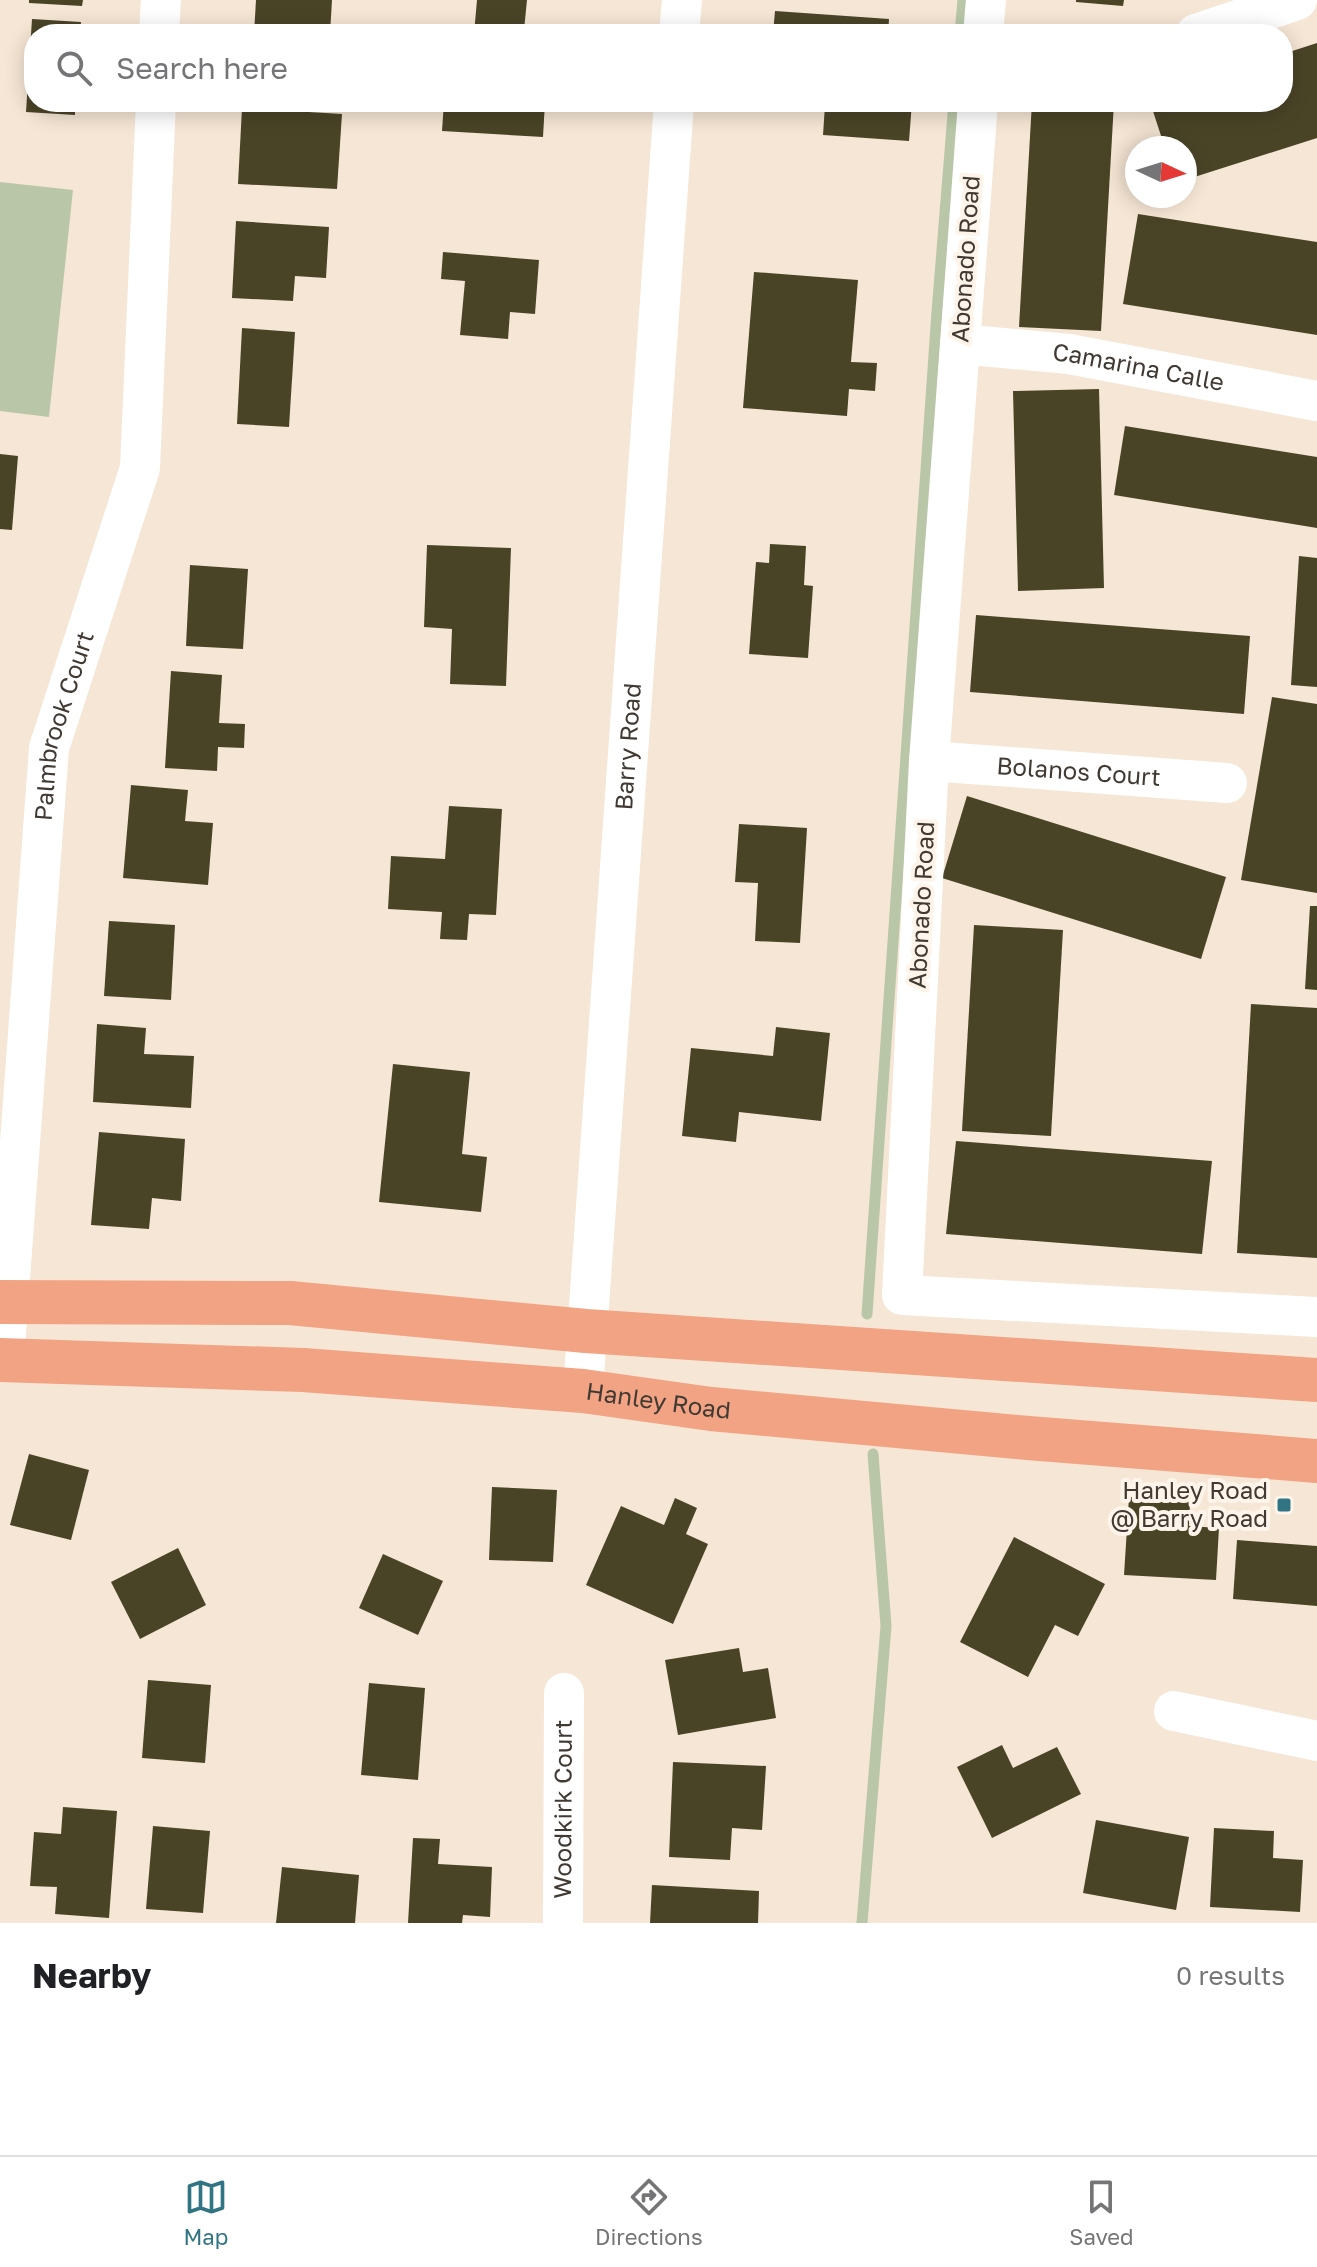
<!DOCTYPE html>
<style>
:root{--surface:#fff;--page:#f6f6f6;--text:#202124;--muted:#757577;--line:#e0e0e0;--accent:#317584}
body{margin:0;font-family:"Golos Text",sans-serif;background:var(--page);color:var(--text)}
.compass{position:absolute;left:1125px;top:136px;width:72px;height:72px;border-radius:50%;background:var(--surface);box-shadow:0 4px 20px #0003;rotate:94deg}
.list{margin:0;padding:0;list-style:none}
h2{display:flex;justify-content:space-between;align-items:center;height:104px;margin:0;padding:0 32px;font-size:34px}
h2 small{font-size:26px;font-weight:400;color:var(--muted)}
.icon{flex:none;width:44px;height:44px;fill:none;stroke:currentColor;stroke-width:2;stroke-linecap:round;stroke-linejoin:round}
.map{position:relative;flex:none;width:1317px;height:1923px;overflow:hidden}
.search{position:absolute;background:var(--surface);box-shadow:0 4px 20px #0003;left:24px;right:24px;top:24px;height:88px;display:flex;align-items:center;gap:20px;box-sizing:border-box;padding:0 28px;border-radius:32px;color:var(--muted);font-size:30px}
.sheet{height:232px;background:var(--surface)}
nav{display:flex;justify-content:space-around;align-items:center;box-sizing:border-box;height:112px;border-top:2px solid var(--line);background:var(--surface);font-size:22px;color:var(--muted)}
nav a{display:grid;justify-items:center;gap:4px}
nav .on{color:var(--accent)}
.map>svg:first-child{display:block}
.water{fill:#b9c7a8}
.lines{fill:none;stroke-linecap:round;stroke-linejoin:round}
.stream{stroke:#b9c7a8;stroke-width:11}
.building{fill:#4a4427}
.minor{stroke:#fff;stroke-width:40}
.major{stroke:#f1a384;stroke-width:44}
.poi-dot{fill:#317584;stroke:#fef4ea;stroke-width:3}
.labels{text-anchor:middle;stroke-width:8;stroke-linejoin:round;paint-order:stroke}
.street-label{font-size:24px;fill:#403a33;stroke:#fef4ea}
.poi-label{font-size:24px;fill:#403a33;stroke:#fef4ea;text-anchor:end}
</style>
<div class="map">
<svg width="1317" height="1923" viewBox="0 0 1317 1923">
<rect width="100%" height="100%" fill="#f6e6d5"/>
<path class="water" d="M0 182 73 190 49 417 0 411Z"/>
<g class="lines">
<g class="stream">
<path d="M960 34 963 0"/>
<path d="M867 1314 937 312 954 102"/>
<path d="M862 1923 886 1626 873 1454"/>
</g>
</g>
<g class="building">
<path d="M29 0H83L82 6 29 3Z"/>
<path d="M256 0H332L330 34H254Z"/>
<path d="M477 0H527L524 30 545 32 544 34H474Z"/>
<path d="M1076 0H1124L1123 6 1076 2Z"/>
<path d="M775 11 889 19 888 34H773Z"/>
<path d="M32 19 81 22 80 34H34V102H75V115L26 112Z"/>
<path d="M1317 43V138L1185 180V148H1165L1150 102H1283V54Z"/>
<path d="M444 102H545L543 137 442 131Z"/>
<path d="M819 102H912L909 141 823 135 825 105 819 104Z"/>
<path d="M1032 102H1114L1101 331 1019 327Z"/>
<path d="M242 108 342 114 337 189 238 184Z"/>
<path d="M1138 214 1317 242V335L1123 304Z"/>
<path d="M236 221 329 227 326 278 295 276 293 301 232 298Z"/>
<path d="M443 252 539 260 535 314 510 312 508 339 460 335 465 281 441 279Z"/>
<path d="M754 272 858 280 851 362 877 363 875 391 849 389 847 416 743 408Z"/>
<path d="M242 328 295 332 289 427 237 424Z"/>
<path d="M1099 389 1104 588 1018 591 1013 391Z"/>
<path d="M1125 426 1317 457V528L1114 495Z"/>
<path d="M0 454 18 456 12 530 0 529Z"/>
<path d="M770 544 806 546 804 585 813 586 808 658 749 654 756 562 769 563Z"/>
<path d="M427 545 511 548 506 686 450 684 452 629 424 627Z"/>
<path d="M1299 556 1317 558V687L1291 685Z"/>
<path d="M190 565 248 569 243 649 186 646Z"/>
<path d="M976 615 1250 636 1244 714 970 692Z"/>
<path d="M171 671 222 675 219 723 245 724 244 748 218 747 217 771 165 768Z"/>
<path d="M1272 697 1317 704V893L1241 880Z"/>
<path d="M131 785 188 790 185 821 213 823 208 885 123 878Z"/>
<path d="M967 796 1226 877 1201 959 942 878Z"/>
<path d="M449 806 502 809 496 915 469 914 467 940 440 939 442 912 388 909 391 856 445 859Z"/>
<path d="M739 824 807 828 800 943 755 941 758 883 735 882Z"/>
<path d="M1310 906H1317V990L1305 989Z"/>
<path d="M109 921 175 925 171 1000 104 996Z"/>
<path d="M974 925 1063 930 1051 1136 962 1131Z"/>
<path d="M1251 1004 1317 1008V1258L1237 1253Z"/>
<path d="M97 1024 146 1028 144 1054 194 1056 191 1108 93 1102Z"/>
<path d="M776 1027 830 1033 821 1121 739 1112 736 1142 682 1136 691 1048 773 1056Z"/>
<path d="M393 1064 470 1072 462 1154 487 1157 481 1212 379 1202Z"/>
<path d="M99 1132 185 1139 181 1201 152 1198 149 1229 91 1225Z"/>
<path d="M956 1141 1212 1161 1202 1254 946 1234Z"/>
<path d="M29 1454 89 1470 71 1540 10 1525Z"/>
<path d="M492 1487 557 1490 553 1562 489 1560Z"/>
<path d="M1129 1497 1190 1501 1189 1526 1219 1528 1216 1580 1124 1575Z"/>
<path d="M675 1498 697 1508 686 1534 708 1544 673 1624 586 1585 621 1506 664 1525Z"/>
<path d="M1014 1537 1105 1584 1078 1636 1055 1625 1028 1677 960 1642Z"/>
<path d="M1237 1540 1317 1546V1606L1233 1599Z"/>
<path d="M178 1548 206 1605 140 1639 111 1582Z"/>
<path d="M383 1554 443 1581 418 1635 359 1608Z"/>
<path d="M739 1648 743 1672 768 1668 776 1718 678 1735 665 1660Z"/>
<path d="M148 1680 211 1685 205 1763 142 1758Z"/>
<path d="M369 1683 425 1688 418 1780 361 1775Z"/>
<path d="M1002 1745 1013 1768 1057 1747 1081 1794 992 1838 957 1767Z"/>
<path d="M673 1762 766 1766 762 1830 732 1828 730 1860 669 1857Z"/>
<path d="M63 1807 117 1811 109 1918 55 1914 57 1887 30 1886 34 1832 61 1834Z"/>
<path d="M1096 1820 1189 1837 1176 1910 1083 1893Z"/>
<path d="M153 1826 210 1831 203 1913 146 1909Z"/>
<path d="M1214 1828 1274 1831 1273 1858 1303 1860 1300 1912 1210 1907Z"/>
<path d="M413 1838 440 1839 438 1864 492 1867 490 1917 463 1915 462 1923H408Z"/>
<path d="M282 1867 359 1875 355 1923H276Z"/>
<path d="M652 1885 759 1891 758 1923H650Z"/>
</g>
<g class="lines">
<g class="minor">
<path d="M159 34 161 0"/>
<path d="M679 34 682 0"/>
<path d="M983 34 986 0"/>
<path d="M1196 34 1297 0"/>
<path d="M978 102 929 761 902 1295 1317 1317"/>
<path id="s1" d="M960 344 1069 354 1317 401"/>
<path id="s2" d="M929 761 1227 783"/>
<path id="s3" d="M4 1360 49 748 140 468 156 102"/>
<path id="s4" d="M583 1391 674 102"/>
<path d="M1174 1711 1317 1741"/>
<path id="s5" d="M563 1923 564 1693"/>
</g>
<g class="major">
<path d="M0 1302 290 1303 586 1331 1317 1380"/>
<path id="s6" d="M0 1360 303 1370 583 1391 711 1409 1028 1438 1317 1461"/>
</g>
</g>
<rect class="poi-dot" x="1276" y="1497" width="16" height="16" rx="4"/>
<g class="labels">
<g class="street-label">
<text transform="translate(966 259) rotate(-86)" y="8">Abonado Road</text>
<text dy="8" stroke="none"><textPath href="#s1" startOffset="180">Camarina Calle</textPath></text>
<text dy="8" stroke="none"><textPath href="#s3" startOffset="638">Palmbrook Court</textPath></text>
<text dy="8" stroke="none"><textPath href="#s4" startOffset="646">Barry Road</textPath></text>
<text dy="8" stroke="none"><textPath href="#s2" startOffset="150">Bolanos Court</textPath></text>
<text transform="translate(922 905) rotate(-87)" y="8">Abonado Road</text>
<text dy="8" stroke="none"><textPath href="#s6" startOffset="660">Hanley Road</textPath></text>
<text dy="8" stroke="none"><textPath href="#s5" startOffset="114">Woodkirk Court</textPath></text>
</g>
<g class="poi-label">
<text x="1268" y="1499">Hanley Road<tspan x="1268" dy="28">@ Barry Road</tspan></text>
</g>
</g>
</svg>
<svg class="compass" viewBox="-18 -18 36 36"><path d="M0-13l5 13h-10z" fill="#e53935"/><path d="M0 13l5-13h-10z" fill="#757577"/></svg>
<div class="search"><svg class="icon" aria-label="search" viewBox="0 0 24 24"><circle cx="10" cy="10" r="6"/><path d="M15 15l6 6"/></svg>Search here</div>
</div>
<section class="sheet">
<h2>Nearby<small>0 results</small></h2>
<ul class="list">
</ul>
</section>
<nav>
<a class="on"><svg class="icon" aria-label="map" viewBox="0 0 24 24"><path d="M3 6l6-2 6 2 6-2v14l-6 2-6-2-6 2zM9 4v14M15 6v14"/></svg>Map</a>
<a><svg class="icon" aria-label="directions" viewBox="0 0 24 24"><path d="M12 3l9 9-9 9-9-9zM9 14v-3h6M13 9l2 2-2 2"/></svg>Directions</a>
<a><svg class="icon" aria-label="saved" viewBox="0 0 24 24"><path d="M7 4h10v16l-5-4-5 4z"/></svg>Saved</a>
</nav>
